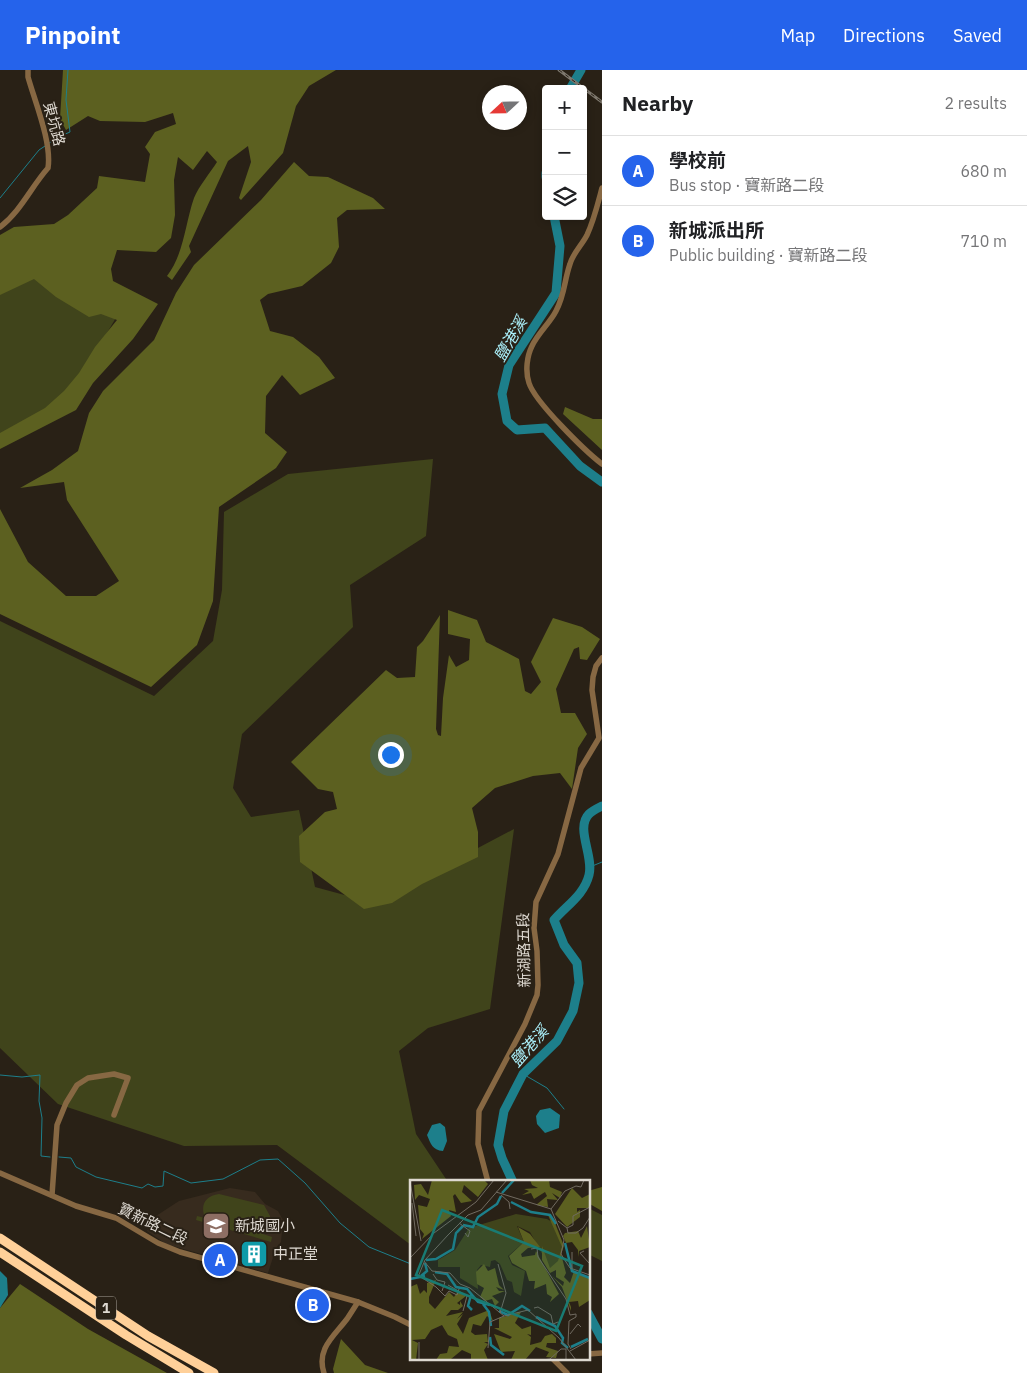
<!DOCTYPE html>
<meta charset="utf-8">
<style>
:root{--surface:#fff;--page:#f2f2f2;--text:#202124;--muted:#757577;--line:#e0e0e0;--accent:#2563eb}
body{margin:0;font-family:"IBM Plex Sans","Noto Sans TC",sans-serif;background:var(--page);color:var(--text)}
.controls{position:absolute;right:15px;top:15px;display:grid;overflow:hidden;border-radius:5px;box-shadow:0 2px 8px #0003}
.controls button{width:45px;height:45px;display:grid;place-items:center;padding:0;border:0;border-bottom:1px solid var(--line);background:var(--surface);color:var(--text);font:25px sans-serif}
.compass{position:absolute;left:482px;top:15px;width:45px;height:45px;border-radius:50%;background:var(--surface);box-shadow:0 2px 8px #0003;rotate:248deg}
.you{position:absolute;left:390px;top:684px;width:18px;height:18px;margin:-12px;border:4px solid #fff;border-radius:50%;background:#1a73e8;box-shadow:0 0 0 8px #1a73e833}
.badge{display:grid;place-items:center;width:32px;height:32px;border-radius:50%;background:var(--accent);color:#fff;font-size:16px;font-weight:700}
.pin{position:absolute;translate:-50% -50%;border:2px solid #fff;box-shadow:0 1px 5px #0006}
.list{margin:0;padding:0;list-style:none}
h2{display:flex;justify-content:space-between;align-items:center;height:65px;margin:0;padding:0 20px;font-size:21px}
h2 small{font-size:16px;font-weight:400;color:var(--muted)}
.list li{display:grid;grid-template-columns:32px 1fr auto;gap:15px;align-items:center;box-sizing:border-box;height:70px;padding:0 20px;border-top:1px solid var(--line)}
.list b{display:block;font-size:19px;white-space:nowrap}
.list p{margin:0;font-size:16px;white-space:nowrap;color:var(--muted)}
.list em{font-size:16px;font-style:normal;color:var(--muted)}
.icon{flex:none;width:28px;height:28px;fill:none;stroke:currentColor;stroke-width:2;stroke-linecap:round;stroke-linejoin:round}
.map{position:relative;flex:none;width:602px;height:1303px;overflow:hidden}
header{display:flex;align-items:center;gap:30px;box-sizing:border-box;height:70px;padding:0 25px;background:var(--accent);color:#fff}
header strong{font-size:24px}
nav{display:flex;gap:28px;margin-inline-start:auto;font-size:18px}
main{display:flex}
aside{flex:1;background:var(--surface)}
.map>svg:first-child{display:block}
.education{fill:#372b1e}
.green{fill:#40441b}
.forest{fill:#5c6020}
.water{fill:#1d7f8b}
.lines{fill:none;stroke-linecap:round;stroke-linejoin:round}
.stream{stroke:#1d7f8b;stroke-width:1}
.river{stroke:#1d7f8b;stroke-width:9}
.minor{stroke:#876843;stroke-width:5.5}
.highway{stroke:#ffd099;stroke-width:9}
.rail-casing{stroke:#7f796f;stroke-width:3}
.rail{stroke:#292116;stroke-width:1;stroke-dasharray:4;stroke-linecap:butt}
.labels{text-anchor:middle;stroke-width:4;stroke-linejoin:round;paint-order:stroke}
.shield{fill:#292116;stroke:#a8a299;stroke-width:1}
.shield-label{font-size:14px;font-weight:bold;fill:#ded9d1}
.street-label{font-size:15px;fill:#ded9d1;stroke:#292116}
.poi-label{font-size:15px;fill:#ded9d1;stroke:#292116;text-anchor:start}
.water-label{font-size:16px;font-style:italic;fill:#aaeff9;stroke:#292116}
.inset-river{fill:none;stroke:#1d7f8b;stroke-width:2.5}
.inset-road{fill:none;stroke:#716b61;stroke-width:1}
.view{fill:#197b73;fill-opacity:0.15;stroke:#197b73;stroke-width:2.5}
.inset-edge{fill:none;stroke:#ded9d1;stroke-width:2.5}
</style>
<header>
<strong>Pinpoint</strong>
<nav><a>Map</a><a>Directions</a><a>Saved</a></nav>
</header>
<main>
<div class="map">
<svg width="602" height="1303" viewBox="0 0 602 1303">
<rect width="100%" height="100%" fill="#292116"/>
<path class="education" d="M230 1118 255 1122 265 1134 278 1141 283 1150 281 1172 276 1178 268 1203 166 1174 147 1161 156 1146 179 1131Z"/>
<g class="green">
<path d="M30 198 124 234 64 336 0 375V210Z"/>
<path d="M433 389 426 466 350 515 353 557 242 664 233 718 251 747 299 740 315 817 374 833 514 759 490 939 428 958 399 981 416 1064 448 1112H411V1175L277 1075 184 1076 58 1034 0 978V551L154 626 213 571 222 520 224 442 288 404Z"/>
<path d="M219 1124 264 1135 270 1146V1154L263 1164 272 1167 271 1172 196 1150 197 1146 205 1148C200 1135 205 1126 219 1124Z"/>
<path d="M588 1138 602 1145V1191L588 1184Z"/>
</g>
<g class="forest">
<path d="M63 0H336L309 16 296 36 283 83 241 130 239 128 251 92 248 76 228 91 189 176 191 182 172 210 167 206C184 184 185 154 194 128 199 116 210 103 217 92L207 81 193 100 178 87 174 110 175 145 171 168 156 182 117 180 111 199 113 211 158 234 133 269 93 313 76 340 0 379V363L45 338 64 321 79 303 95 277 117 250 101 244 89 247 56 227 34 209 0 225V165L14 157 54 154 68 145 97 118 99 106 145 112 150 84 145 77 155 62 176 54 173 43 145 52 100 51 88 46 66 60 60 49Z"/>
<path d="M294 92 309 106 328 107 373 128 385 139 347 140 337 148 339 177 331 193 302 216 268 224 260 230 270 261 293 267 319 287 335 308 300 325 282 305 266 326 265 363 287 382 276 398 219 437 213 531 197 575 151 617 0 544V439L28 492 66 526H96L119 511 67 430 64 412 20 418 52 400 78 381 89 343 103 321 154 270 176 223 194 195 261 130Z"/>
<path d="M565 337 593 349H602V380L563 344Z"/>
<path d="M448 540 477 550 486 572 519 589 525 621 531 624 541 612 531 592 553 548 582 557 600 569 587 590 580 589 579 577 574 579 556 619 561 643H575L587 664 578 678 572 719 560 703 533 706 495 718 472 738 478 762V787L422 814 392 833 364 839 300 792 299 766 325 742 337 739 333 722 318 719 291 692 386 600 397 608 415 607 417 577 423 571 440 545 436 659 438 665 441 666 443 628 449 585 456 597 469 590 470 569 448 564Z"/>
<path d="M602 1117V1141L588 1133V1121Z"/>
<path d="M20 1214 88 1259 167 1303H0V1238Z"/>
<path d="M341 1269 365 1295 388 1303H334L333 1299Z"/>
</g>
<g class="water">
<path d="M550 1038 560 1045 559 1058 545 1063 537 1054 536 1046 540 1040Z"/>
<path d="M440 1053 445 1057 447 1071 443 1081C432 1080 431 1074 427 1065L432 1055Z"/>
<path d="M0 1201 7 1208 8 1225 0 1238Z"/>
</g>
<g class="lines">
<g class="stream">
<path d="M48 74 56 68 70 62 66 30 68 0"/>
<path d="M0 128 39 80 45 76"/>
<path d="M590 797 602 792"/>
<path d="M523 1004 547 1018 564 1039"/>
<path d="M0 1005 22 1007 40 1005 39 1031 42 1048 41 1086 50 1087"/>
<path d="M59 1087 71 1088 76 1097 96 1107 142 1118 148 1114 155 1117 163 1116 164 1101 191 1113 223 1109 260 1090 278 1089 305 1113 340 1153 369 1177 411 1194"/>
<path d="M588 1253 597 1261"/>
</g>
<g class="river">
<path d="M570 19 581 0"/>
<path d="M546 103V107"/>
<path d="M554 146 560 176 556 223 509 295 502 324 507 351 517 360 545 358 580 396 602 412"/>
<path d="M513 1112 502 1088 498 1075 504 1041 523 1004 557 971 573 941 579 913 577 893 564 875 554 850C567 835 584 825 589 805 594 786 575 758 589 744 592 741 598 738 602 736"/>
<path d="M588 1243 602 1269"/>
</g>
<g class="minor">
<path d="M602 118C598 133 594 150 587 165 582 175 573 183 570 194 564 211 565 224 556 241 550 253 538 263 532 276 527 286 525 301 529 313 535 332 585 381 602 394"/>
<path d="M0 157C21 141 31 117 48 98 52 73 35 32 28 7V0"/>
<path d="M0 1103 76 1136 116 1148 158 1173 180 1182 358 1232 395 1247 411 1255"/>
<path d="M488 1112 478 1074 479 1041 525 954 537 925 538 915 537 881 534 858 536 832 558 784 581 698 599 668 592 620 593 607 596 596 602 588"/>
<path d="M52 1125 57 1055 66 1033 77 1015 88 1008 114 1004 128 1008 114 1045"/>
<path d="M588 1284 602 1283"/>
<path d="M553 1289 567 1303"/>
<path d="M324 1303C316 1279 334 1266 347 1249 351 1243 354 1238 358 1232"/>
</g>
<g class="highway">
<path d="M0 1168 148 1266 214 1303"/>
<path d="M0 1182 126 1265 189 1303"/>
</g>
<g class="rail-casing">
<path id="rail" d="M559 0 602 32"/>
</g>
<use href="#rail" class="rail"/>
</g>
<defs>
<g id="school-square" transform="scale(1.4375)"><rect x="-9" y="-9" width="18" height="18" rx="4" fill="#8d6e63" stroke="#292116"/><path d="M0-5L7-2L0 1L-7-2ZM-4 1L0 2.5L4 1V4Q0 6-4 4Z" fill="#fff"/></g>
<g id="building-square" transform="scale(1.4375)"><rect x="-9" y="-9" width="18" height="18" rx="4" fill="#0f9aa8" stroke="#292116"/><path d="M-4-6H4V6H1V3H-1V6H-4ZM-2.5-4.3h1.7v1.8h-1.7ZM.8-4.3h1.7v1.8H.8ZM-2.5-1h1.7V.8h-1.7ZM.8-1h1.7V.8H.8Z" fill="#fff"/></g>
</defs>
<g fill-rule="evenodd">
<use href="#school-square" x="216" y="1156"/>
<use href="#building-square" x="254" y="1184"/>
</g>
<g class="labels">
<rect class="shield" x="96" y="1226.5" width="20" height="23" rx="4"/>
<g class="shield-label">
<text x="106" y="1243">1</text>
</g>
<g class="street-label">
<text transform="translate(54 54) rotate(75)" y="5">東坑路</text>
<text transform="translate(524 880) rotate(-91)" y="5">新湖路五段</text>
<text transform="translate(153 1154) rotate(26)" y="5">寶新路二段</text>
</g>
<g class="poi-label">
<text x="235" y="1161">新城國小</text>
<text x="273" y="1189">中正堂</text>
</g>
<g class="water-label">
<text transform="translate(510 269) rotate(-60)" y="6">鹽港溪</text>
<text transform="translate(529 976) rotate(-49)" y="6">鹽港溪</text>
</g>
</g>
<g transform="translate(410 1110)">
<rect width="180" height="180" fill="#292116"/>
<path d="M106 34 137 39 144 43 153 67 149 81 141 90 120 52 107 46 114 62 98 76 102 85 115 91 111 116 104 112 102 102 97 100 90 84 85 80 81 81 80 87 71 85 67 90 68 109 50 98V87H28V80L45 70 59 48Z" fill="#40441b"/>
<path d="M22 0H74L78 4 68 17 54 5 52 12 62 21 51 23 45 14 43 16 46 32 39 30 41 36 12 59 14 54 10 49 8 25 17 27 20 19 9 15 5 20 4 5 11 4 18 15ZM120 0H139L140 7 152 12 150 18 142 13 148 20 137 19 138 27 126 25 137 16 135 12 124 19 121 13 112 15 119 11 114 9 128 8 122 5ZM162 8 172 18 180 14V28H167V32L170 30V37L157 47 145 34ZM138 35 143 38 154 66 151 74 156 93 154 97 160 103 164 91 180 98V120L169 127 168 121 159 122 161 127V131L152 107 142 96 153 106 154 102 146 97V90L140 93 132 80V66L140 88 148 81 152 67ZM177 46 180 67 169 71 168 77V70L162 62 156 63 153 56 155 53 168 51 171 58ZM108 47 120 54 130 67 118 68 111 74 112 77 125 75 126 71 149 114 140 122 142 117 137 114 136 104 124 109 125 101H119L116 91 102 83 99 76 114 62ZM74 84 78 91 85 88 89 105 94 110 86 107 89 111H95L82 116 89 122 85 126 82 119 75 121 70 117 74 108 67 104 66 92ZM26 100 19 117V123L25 129 39 112 44 117 48 111 56 116 47 123 50 125V121L53 126 48 130H41L36 136 53 132 47 139 53 134 47 144 53 154 59 138 79 130 83 141 77 136 71 146 63 144 61 152 65 155 77 154 78 162H74L78 164 74 170 78 180H61V174L52 170 41 179 26 180 30 174 37 173 39 166 49 167 47 159 38 155 32 145 21 150 15 159 2 160 8 163 6 180H0V107L7 104 10 114 14 110 17 113V103ZM111 132 105 143 112 149 121 146V155L117 154 121 157 120 165 131 162 135 156 142 154 146 158V163H137L136 167 148 171 146 178 136 177 139 172 126 167 115 180H101L105 171 91 172 84 154 100 159 102 157 84 148H89V138Z" fill="#5c6020"/>
<path class="inset-river" d="M92 13 104 0M101 22 121 32 140 35 146 44M53 45 63 47 68 37 87 24 91 16M155 63 162 91 180 98M16 80 26 79 43 69 46 53 53 46M25 92 37 94 46 107 57 109 68 122 80 125M11 96 17 91 15 83M0 99 15 96M61 115 58 126 62 130M73 124 79 132 81 146M89 131 98 135 112 126 120 131M126 137 145 146 153 158 152 163 158 168M80 157 81 165 94 175M161 167 178 159"/>
<path class="inset-road" d="M0 2 11 61M86 12 141 29 154 60 151 74 156 82 160 88 180 95M91 15 99 22 100 29M2 23 6 56M141 29 155 11 166 6 171 7 174 0M148 41 157 48 158 53H166L173 48 180 37M49 43 60 51 58 57 55 53M157 48 163 45V36L180 27M121 69 127 68 128 77 156 119 160 135 166 134V137M174 71 170 73 179 83M162 72V88M0 78 24 53 66 22 84 0M14 81 22 91 40 93 50 104 60 108 94 136 118 130 149 158 166 180M88 84 96 113 90 133M23 94 27 100 35 102 32 111M8 97 15 80 38 55 58 35 71 30 97 0M11 97 26 107M38 105 57 116 53 131M26 107 35 116 39 111 47 115 49 109M124 128 128 127 141 135 143 144 148 142M160 154 168 144 171 147M78 168 80 142 94 136M161 169 158 164 159 141 166 137M160 171 180 160M9 180V162M132 180 140 179 151 169H156V180"/>
<path class="view" d="M32 30 172 86 146 151 6 95Z"/>
<rect width="180" height="180" class="inset-edge"/>
</g>
</svg>
<div class="controls">
<button>+</button>
<button>−</button>
<button><svg class="icon" aria-label="layers" viewBox="0 0 24 24"><path d="M12 4l9 5-9 5-9-5zM3 14l9 5 9-5"/></svg></button>
</div>
<svg class="compass" viewBox="-18 -18 36 36"><path d="M0-13l5 13h-10z" fill="#e53935"/><path d="M0 13l5-13h-10z" fill="#757577"/></svg>
<div class="you"></div>
<div class="pin badge" style="left:220px;top:1190px">A</div>
<div class="pin badge" style="left:313px;top:1235px">B</div>
</div>
<aside>
<h2>Nearby<small>2 results</small></h2>
<ul class="list">
<li><span class="badge">A</span><div><b>學校前</b><p>Bus stop · 寶新路二段</p></div><em>680 m</em></li>
<li><span class="badge">B</span><div><b>新城派出所</b><p>Public building · 寶新路二段</p></div><em>710 m</em></li>
</ul>
</aside>
</main>
